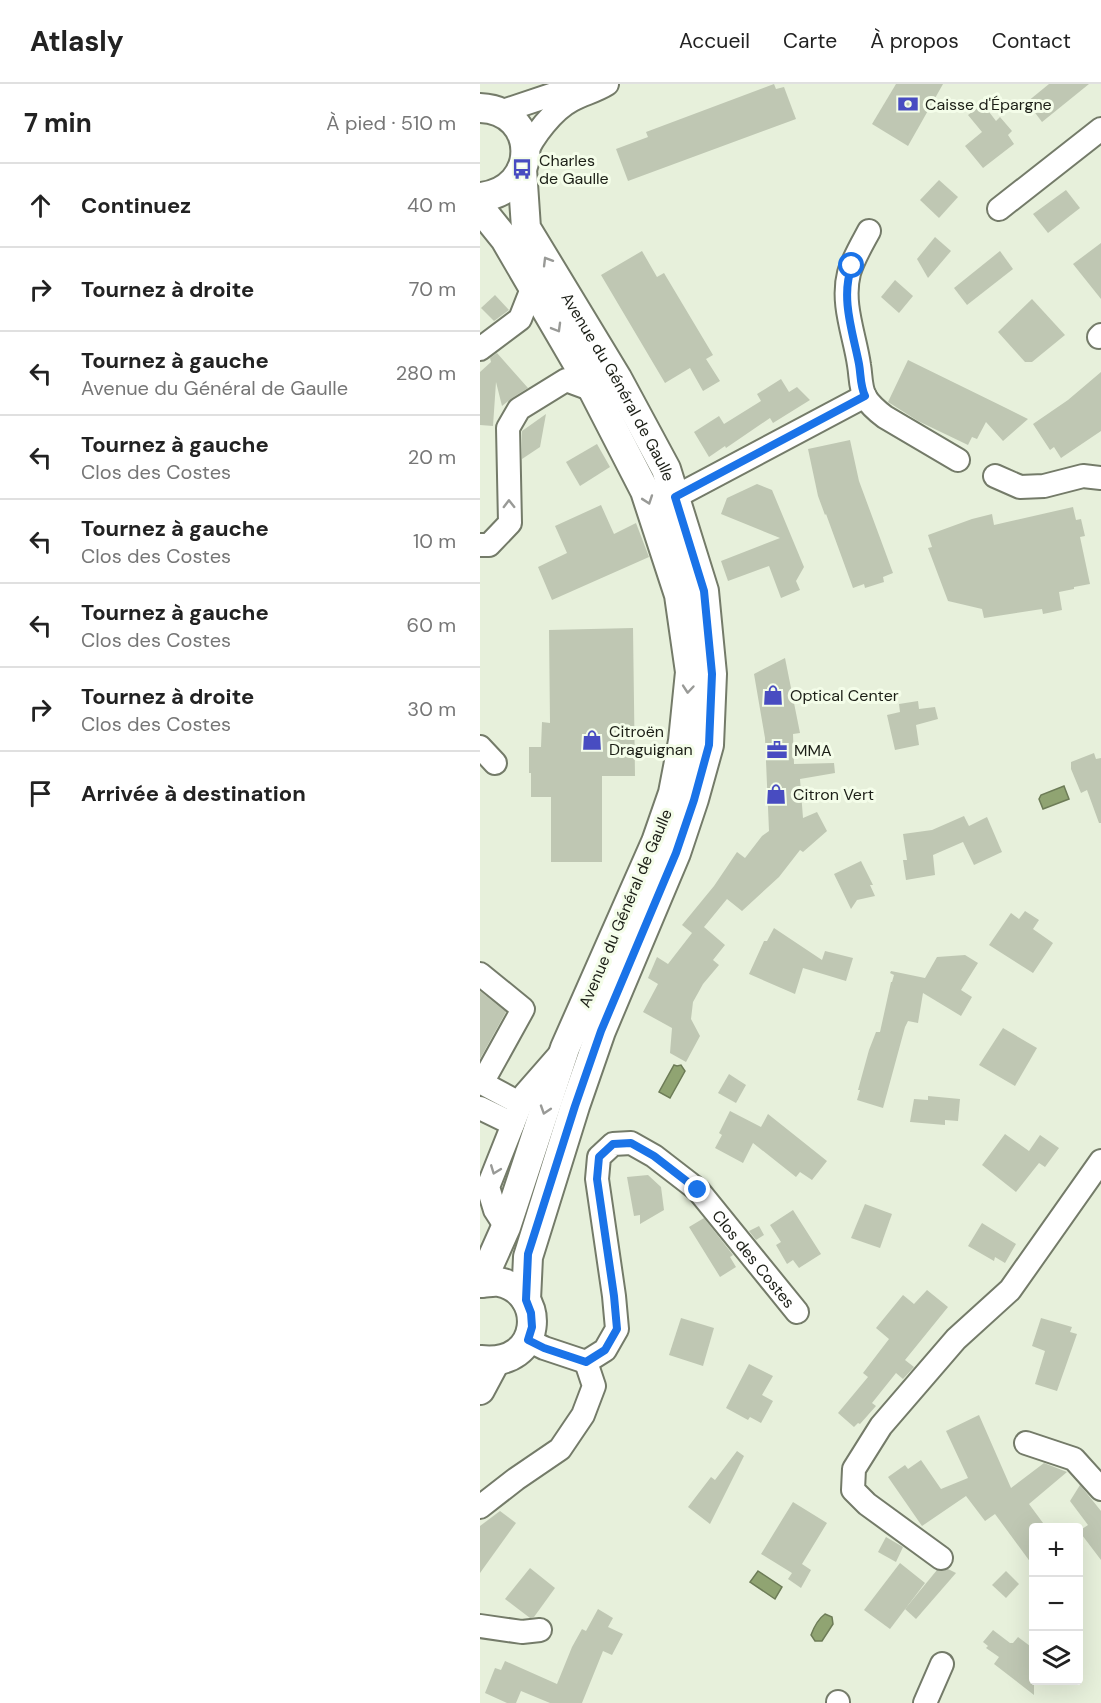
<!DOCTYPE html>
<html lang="fr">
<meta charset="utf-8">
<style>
:root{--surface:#fff;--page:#f2f2f2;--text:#222;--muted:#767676;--line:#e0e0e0}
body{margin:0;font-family:"DM Sans",sans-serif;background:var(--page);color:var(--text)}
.controls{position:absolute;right:18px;bottom:18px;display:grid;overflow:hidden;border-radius:6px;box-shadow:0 6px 24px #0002}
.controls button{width:54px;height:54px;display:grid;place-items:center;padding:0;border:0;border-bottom:2px solid var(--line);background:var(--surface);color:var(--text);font:30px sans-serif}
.stop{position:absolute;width:18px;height:18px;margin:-14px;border:4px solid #1a73e8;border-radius:50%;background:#fff}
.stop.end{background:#1a73e8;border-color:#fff;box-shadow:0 2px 6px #0008}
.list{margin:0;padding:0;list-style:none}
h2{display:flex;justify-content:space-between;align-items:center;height:78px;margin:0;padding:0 24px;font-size:26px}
h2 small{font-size:20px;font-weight:400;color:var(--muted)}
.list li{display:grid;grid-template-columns:39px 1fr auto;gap:18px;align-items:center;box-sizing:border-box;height:84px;padding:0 24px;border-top:2px solid var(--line)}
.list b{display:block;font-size:22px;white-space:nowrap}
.list p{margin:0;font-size:20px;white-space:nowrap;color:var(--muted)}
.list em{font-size:20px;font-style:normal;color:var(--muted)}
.icon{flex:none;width:33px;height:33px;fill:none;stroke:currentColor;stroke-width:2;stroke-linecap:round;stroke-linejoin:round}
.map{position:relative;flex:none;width:621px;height:1619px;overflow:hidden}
header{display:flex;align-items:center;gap:36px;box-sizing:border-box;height:84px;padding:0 30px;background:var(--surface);border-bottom:2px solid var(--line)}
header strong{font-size:28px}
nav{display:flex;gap:33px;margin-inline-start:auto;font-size:21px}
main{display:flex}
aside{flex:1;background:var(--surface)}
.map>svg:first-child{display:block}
.water{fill:#90a472;stroke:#6d7c57;stroke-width:1.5}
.building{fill:#bfc7b3}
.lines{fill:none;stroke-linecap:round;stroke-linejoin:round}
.minor-casing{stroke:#747b69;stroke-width:26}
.major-casing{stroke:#747b69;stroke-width:32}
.minor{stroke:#fff;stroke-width:22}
.major{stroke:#fff;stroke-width:28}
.oneway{stroke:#999a97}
.route{stroke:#1a73e8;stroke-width:8}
.labels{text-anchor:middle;stroke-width:6;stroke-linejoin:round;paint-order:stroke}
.poi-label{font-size:16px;fill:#1c1f17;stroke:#f4fde9;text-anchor:start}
.street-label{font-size:16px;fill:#1c1f17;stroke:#f4fde9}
</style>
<header>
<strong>Atlasly</strong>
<nav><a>Accueil</a><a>Carte</a><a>À propos</a><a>Contact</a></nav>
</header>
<main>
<aside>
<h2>7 min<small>À pied · 510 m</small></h2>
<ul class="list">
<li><svg class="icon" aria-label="ahead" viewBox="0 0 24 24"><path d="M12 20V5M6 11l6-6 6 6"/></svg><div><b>Continuez</b></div><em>40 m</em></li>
<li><svg class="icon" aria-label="right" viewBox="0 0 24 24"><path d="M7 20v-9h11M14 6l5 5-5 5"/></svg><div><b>Tournez à droite</b></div><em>70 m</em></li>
<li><svg class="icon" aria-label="left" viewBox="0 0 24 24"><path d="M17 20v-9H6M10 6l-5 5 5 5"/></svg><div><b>Tournez à gauche</b><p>Avenue du Général de Gaulle</p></div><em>280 m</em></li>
<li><svg class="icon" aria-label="left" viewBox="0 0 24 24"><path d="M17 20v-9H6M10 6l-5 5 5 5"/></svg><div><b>Tournez à gauche</b><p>Clos des Costes</p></div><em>20 m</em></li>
<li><svg class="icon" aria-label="left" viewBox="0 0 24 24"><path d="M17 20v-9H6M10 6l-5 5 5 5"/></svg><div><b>Tournez à gauche</b><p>Clos des Costes</p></div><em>10 m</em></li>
<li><svg class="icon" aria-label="left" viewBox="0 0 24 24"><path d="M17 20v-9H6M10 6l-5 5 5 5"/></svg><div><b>Tournez à gauche</b><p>Clos des Costes</p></div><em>60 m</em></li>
<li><svg class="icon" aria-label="right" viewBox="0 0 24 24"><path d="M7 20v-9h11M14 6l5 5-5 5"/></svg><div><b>Tournez à droite</b><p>Clos des Costes</p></div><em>30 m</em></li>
<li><svg class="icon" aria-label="arrive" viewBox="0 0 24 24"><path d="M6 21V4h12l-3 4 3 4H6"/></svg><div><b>Arrivée à destination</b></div></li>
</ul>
</aside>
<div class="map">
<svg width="621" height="1619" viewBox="0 0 621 1619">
<rect width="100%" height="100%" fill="#e7f0db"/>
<g class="water">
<path d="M584 702 589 715 563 725 559 715 561 711Z"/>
<path d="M194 981 197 982 201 981 205 987 190 1014 179 1008Z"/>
<path d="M278 1487 302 1503 295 1515 270 1498Z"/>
<path d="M345 1530 352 1533 353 1540 342 1557H335L331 1551C334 1543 338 1535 345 1530Z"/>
</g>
<g class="building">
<path d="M294 0 296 5 304 3 316 35 148 97 136 65 168 53 166 48Z"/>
<path d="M416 0H463L428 62 392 40Z"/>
<path d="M569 0H609L562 38 547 18Z"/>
<path d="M503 20 516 37 520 33 532 47 528 51 534 60 503 84 485 62 502 48 488 31Z"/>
<path d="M459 96 478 113 459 134 440 116Z"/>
<path d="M586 106 600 124 568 149 553 130Z"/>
<path d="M455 153 471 167 448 194 437 175Z"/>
<path d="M621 159V215L593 180Z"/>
<path d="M162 167 177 193 184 189 233 271 226 275 240 297 223 307 210 284 185 299 121 191Z"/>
<path d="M520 167 533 185 487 221 474 204Z"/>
<path d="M415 196 433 212 419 229 401 213Z"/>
<path d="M15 211 29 226 14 237 1 224Z"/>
<path d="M552 215 585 251 552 278H545L518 248Z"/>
<path d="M17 269 48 304 32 314 22 322 16 298 13 342 0 341V288L11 278 10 274Z"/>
<path d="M428 276 526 324 548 335 523 357 506 338 497 355 492 353 488 361 438 337 408 318Z"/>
<path d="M621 288V347L581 374 574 363 570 366 553 340 588 316Z"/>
<path d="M301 295 309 308 317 303 330 316 293 339 290 334 246 364 245 362 229 373 214 348 239 332 244 340 281 317 277 310Z"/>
<path d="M66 330 60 363 42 375V347Z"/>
<path d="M370 356 379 397 413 489 403 493 404 498 385 504 384 500 373 504 346 430 345 431 338 412 328 365Z"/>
<path d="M117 360 130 383 100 402 86 378Z"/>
<path d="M277 400 292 406 324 483 316 497 320 506 301 514 289 482 248 497 241 477 300 454 241 430 247 414Z"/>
<path d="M121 421 134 450 156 439 169 473 72 516 58 483 87 469 75 442Z"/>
<path d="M593 423 596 436 601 435 605 452 600 453 610 500 594 503V505L579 508 582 526 563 530 562 525 504 534 502 525 468 517 448 464 452 463 448 451 492 435 512 430 514 441Z"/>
<path d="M153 544 155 692H122V778H71V713H51V689H49V663H61L62 638 70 639 69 546Z"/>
<path d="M305 574 320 649 313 650 314 680 354 679 355 689 320 695 323 734 337 728 347 747 323 768 320 766 299 793 262 827 247 815 224 843 245 861 233 876 239 881 223 900 213 918 211 935 220 952 206 978 190 969 192 944 163 928 178 900 168 894 177 873 188 880 212 849 202 841 234 802 257 768 265 774 282 752 289 747 285 654 274 590Z"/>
<path d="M438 617 439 625 455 623 458 635 436 641 439 661 415 666 407 631 420 628 419 620Z"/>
<path d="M614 669 616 675 621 674V739H619L607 706 601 709 591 685V678Z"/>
<path d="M484 732 489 742 507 733 522 768 494 781 483 758 453 771 455 791 426 796 423 776H427L423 750 452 746Z"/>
<path d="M381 777 393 801H390L395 812 377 816 371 825 354 790Z"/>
<path d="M545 827 559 836 553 845 573 859 553 889 509 861 531 829 539 835Z"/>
<path d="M294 844 342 876 345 867 373 874 366 897 323 884 315 910 269 890 284 857H287Z"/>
<path d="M485 871 498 879 481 906 492 913 481 932 443 909 438 939 428 937 425 943 403 1024 377 1016 380 1006H378L389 966 396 948H400L411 898H412L414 891 410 889 411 887 445 894 457 873Z"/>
<path d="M0 907 26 928 0 975Z"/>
<path d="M523 944 557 964 535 1002 499 981Z"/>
<path d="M249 990 266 1001 256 1019 238 1009Z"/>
<path d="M448 1012 480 1015 478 1037 465 1036V1041L430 1038 434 1015 448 1016Z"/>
<path d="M250 1027 281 1043 288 1030 347 1077 332 1096 320 1088 316 1093 273 1059 263 1079 235 1064 242 1051 239 1049Z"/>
<path d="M525 1050 549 1067 560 1051 579 1064 565 1083 559 1079 536 1108 502 1081Z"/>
<path d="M168 1091 181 1103 184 1126 160 1140V1131L154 1132 147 1093Z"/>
<path d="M385 1120 412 1130 400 1164 371 1154Z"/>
<path d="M313 1126 341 1170 319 1184 313 1176 307 1180 296 1161 301 1158 290 1141Z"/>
<path d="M224 1134 253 1171 250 1173 256 1183 240 1193 209 1143Z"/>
<path d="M502 1139 536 1160 525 1179 515 1173 514 1177 488 1162Z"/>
<path d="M279 1142 284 1151 276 1156 269 1147Z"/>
<path d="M447 1206 468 1223 425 1276 434 1283 423 1295 416 1289 392 1319 396 1322 380 1340 378 1339 374 1343 358 1329 388 1293 383 1289 409 1255 396 1244 423 1211 434 1220Z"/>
<path d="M201 1234 234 1244 223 1282 189 1271Z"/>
<path d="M561 1234 592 1243 590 1248 597 1250 577 1307 555 1300 565 1267 552 1262Z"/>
<path d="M269 1280 293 1292 282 1311 293 1317 281 1339 270 1333 268 1336 246 1324Z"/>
<path d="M499 1331 531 1404 564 1379 587 1388 549 1420 566 1443H554V1483L515 1430 505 1437 486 1412 442 1442 408 1393 425 1381 428 1385 441 1376 461 1405 488 1394 466 1347Z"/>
<path d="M257 1367 264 1372 230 1440 208 1423 231 1393 235 1396Z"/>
<path d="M600 1401 621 1427V1476L599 1447 608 1441 590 1417Z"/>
<path d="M313 1418 347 1439 322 1480 331 1486 321 1504 308 1495 312 1489 281 1470Z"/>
<path d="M20 1427 36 1439 0 1489V1442Z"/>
<path d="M406 1453 423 1463 416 1478 398 1468Z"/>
<path d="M420 1479 445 1499 410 1545 384 1526Z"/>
<path d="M50 1484 75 1504 54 1533 50 1534 25 1515Z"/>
<path d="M468 1485 476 1489 436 1535 425 1525 457 1486Z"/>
<path d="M526 1487 539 1500 526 1514 512 1501Z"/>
<path d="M118 1525 133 1534 128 1543 143 1550 132 1571 123 1567 102 1619H70L41 1607 36 1619H27L5 1609 15 1584 21 1586 25 1577 77 1600 92 1563 102 1545 106 1547Z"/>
<path d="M513 1546 530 1559H533L538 1553 554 1565V1611L514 1580 519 1573 506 1564 508 1562 503 1558Z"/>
</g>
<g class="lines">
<g class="minor-casing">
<g id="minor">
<path d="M20 28 101 1"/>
<path d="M45 71C53 52 73 26 92 16 103 10 116 7 127 0"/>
<path d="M519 125 621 45"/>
<path d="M389 147C382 160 373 175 369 189 361 220 375 252 379 281 381 292 380 303 385 313 390 321 397 327 405 333L478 376"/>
<path d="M619 253 621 251"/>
<path d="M0 265 40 235 53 202"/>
<path d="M515 392 540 403 564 402 603 392 621 394"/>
<path d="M195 413 385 312"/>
<path d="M0 461H9L30 439 28 344 39 325 86 296 113 306"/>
<path d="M0 663 15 679"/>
<path d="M0 890 43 925 2 999"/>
<path d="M0 998 41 1020"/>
<path d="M0 1024 33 1040"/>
<path d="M26 1143 15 1126 8 1103 45 1010 80 970"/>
<path id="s1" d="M48 1256 64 1264 106 1278 125 1266 137 1245 134 1212 117 1095 119 1073 133 1060 151 1059 174 1072 218 1106 317 1228"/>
<path d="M546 1359 594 1375 621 1405"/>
<path d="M0 1423 36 1395 80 1365 103 1331 114 1302 106 1278"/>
<path d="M461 1474 387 1420 373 1406 374 1385 401 1342 476 1255 530 1206 621 1077"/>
<path d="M0 1542 42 1548 60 1546"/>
<path d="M358 1619V1618"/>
<path d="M445 1619 462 1580"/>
</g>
</g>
<g class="major-casing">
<g id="major">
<path d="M0 24C60 26 61 107 0 113"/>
<path id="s2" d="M42 85 46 144 137 294 186 385 224 507 232 590 229 661 214 715 196 769 121 947 95 1022 48 1173 46 1216"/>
<path d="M0 124 25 155 113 306 165 407 199 511 210 588 203 657 193 709 176 758 85 964 26 1143 1 1199"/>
<path d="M0 1199C6 1199 13 1197 19 1198 67 1207 64 1284 0 1276"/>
<path d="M0 1306 15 1278"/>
</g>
</g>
<use href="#minor" class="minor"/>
<use href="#major" class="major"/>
</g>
<defs><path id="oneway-chevron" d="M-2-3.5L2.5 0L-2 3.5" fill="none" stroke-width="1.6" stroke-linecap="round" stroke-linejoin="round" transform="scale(1.5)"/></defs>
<g class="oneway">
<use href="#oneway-chevron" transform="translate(67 177) rotate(-121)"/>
<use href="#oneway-chevron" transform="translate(77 244) rotate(60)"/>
<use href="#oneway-chevron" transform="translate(168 416) rotate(71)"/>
<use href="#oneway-chevron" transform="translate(29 420) rotate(-91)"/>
<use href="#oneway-chevron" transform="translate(208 605) rotate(95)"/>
<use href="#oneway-chevron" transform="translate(65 1026) rotate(108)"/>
<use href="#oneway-chevron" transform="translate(15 1086) rotate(111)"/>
</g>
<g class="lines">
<path class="route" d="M218 1106 174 1072 151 1059 133 1060 119 1073 117 1095 134 1212 137 1245 125 1266 106 1278 64 1264 48 1256 52 1243 51 1229 46 1216 48 1170 95 1022 121 947 196 769 214 716 229 661 232 590 224 507 195 413 385 312C380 301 381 291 379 280 373 249 360 213 372 182"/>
</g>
<defs>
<g id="bank-bare" transform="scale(1.62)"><path d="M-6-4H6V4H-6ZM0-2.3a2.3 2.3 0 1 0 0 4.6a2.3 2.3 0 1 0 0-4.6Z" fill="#484cc1" stroke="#f4fde9" stroke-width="2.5" paint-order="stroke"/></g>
<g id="bus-bare" transform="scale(1.62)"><path d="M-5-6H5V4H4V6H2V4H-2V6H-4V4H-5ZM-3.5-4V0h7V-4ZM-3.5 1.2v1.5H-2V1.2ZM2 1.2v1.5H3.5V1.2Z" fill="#484cc1" stroke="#f4fde9" stroke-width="2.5" paint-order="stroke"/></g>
<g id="shop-bare" transform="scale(1.62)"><path d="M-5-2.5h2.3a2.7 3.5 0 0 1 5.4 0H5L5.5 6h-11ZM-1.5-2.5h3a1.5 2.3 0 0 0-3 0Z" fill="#484cc1" stroke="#f4fde9" stroke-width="2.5" paint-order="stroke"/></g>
<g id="office-bare" transform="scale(1.62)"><path d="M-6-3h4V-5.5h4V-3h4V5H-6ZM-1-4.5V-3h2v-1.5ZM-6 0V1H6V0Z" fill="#484cc1" stroke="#f4fde9" stroke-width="2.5" paint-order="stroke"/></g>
</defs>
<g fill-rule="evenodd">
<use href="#bank-bare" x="428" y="20"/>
<use href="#bus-bare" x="42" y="85"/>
<use href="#shop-bare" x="293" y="611"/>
<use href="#shop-bare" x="112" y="656"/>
<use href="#office-bare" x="297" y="666"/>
<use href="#shop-bare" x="296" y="710"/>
</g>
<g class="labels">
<g class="poi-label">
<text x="445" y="26">Caisse d'Épargne</text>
<text x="59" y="82">Charles<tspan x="59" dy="18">de Gaulle</tspan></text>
<text x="310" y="617">Optical Center</text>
<text x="129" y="653">Citroën<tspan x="129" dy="18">Draguignan</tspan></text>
<text x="314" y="672">MMA</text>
<text x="313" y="716">Citron Vert</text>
</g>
<g class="street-label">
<text dy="6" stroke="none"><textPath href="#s2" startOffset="243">Avenue du Général de Gaulle</textPath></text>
<text transform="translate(145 824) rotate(-67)" y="6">Avenue du Général de Gaulle</text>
<text dy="6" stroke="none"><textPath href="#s1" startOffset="490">Clos des Costes</textPath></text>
</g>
</g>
</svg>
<div class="controls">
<button>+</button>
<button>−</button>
<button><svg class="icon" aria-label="layers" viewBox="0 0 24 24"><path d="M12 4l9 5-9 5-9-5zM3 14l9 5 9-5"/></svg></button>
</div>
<div class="stop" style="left:372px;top:182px"></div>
<div class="stop end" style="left:218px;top:1106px"></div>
</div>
</main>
